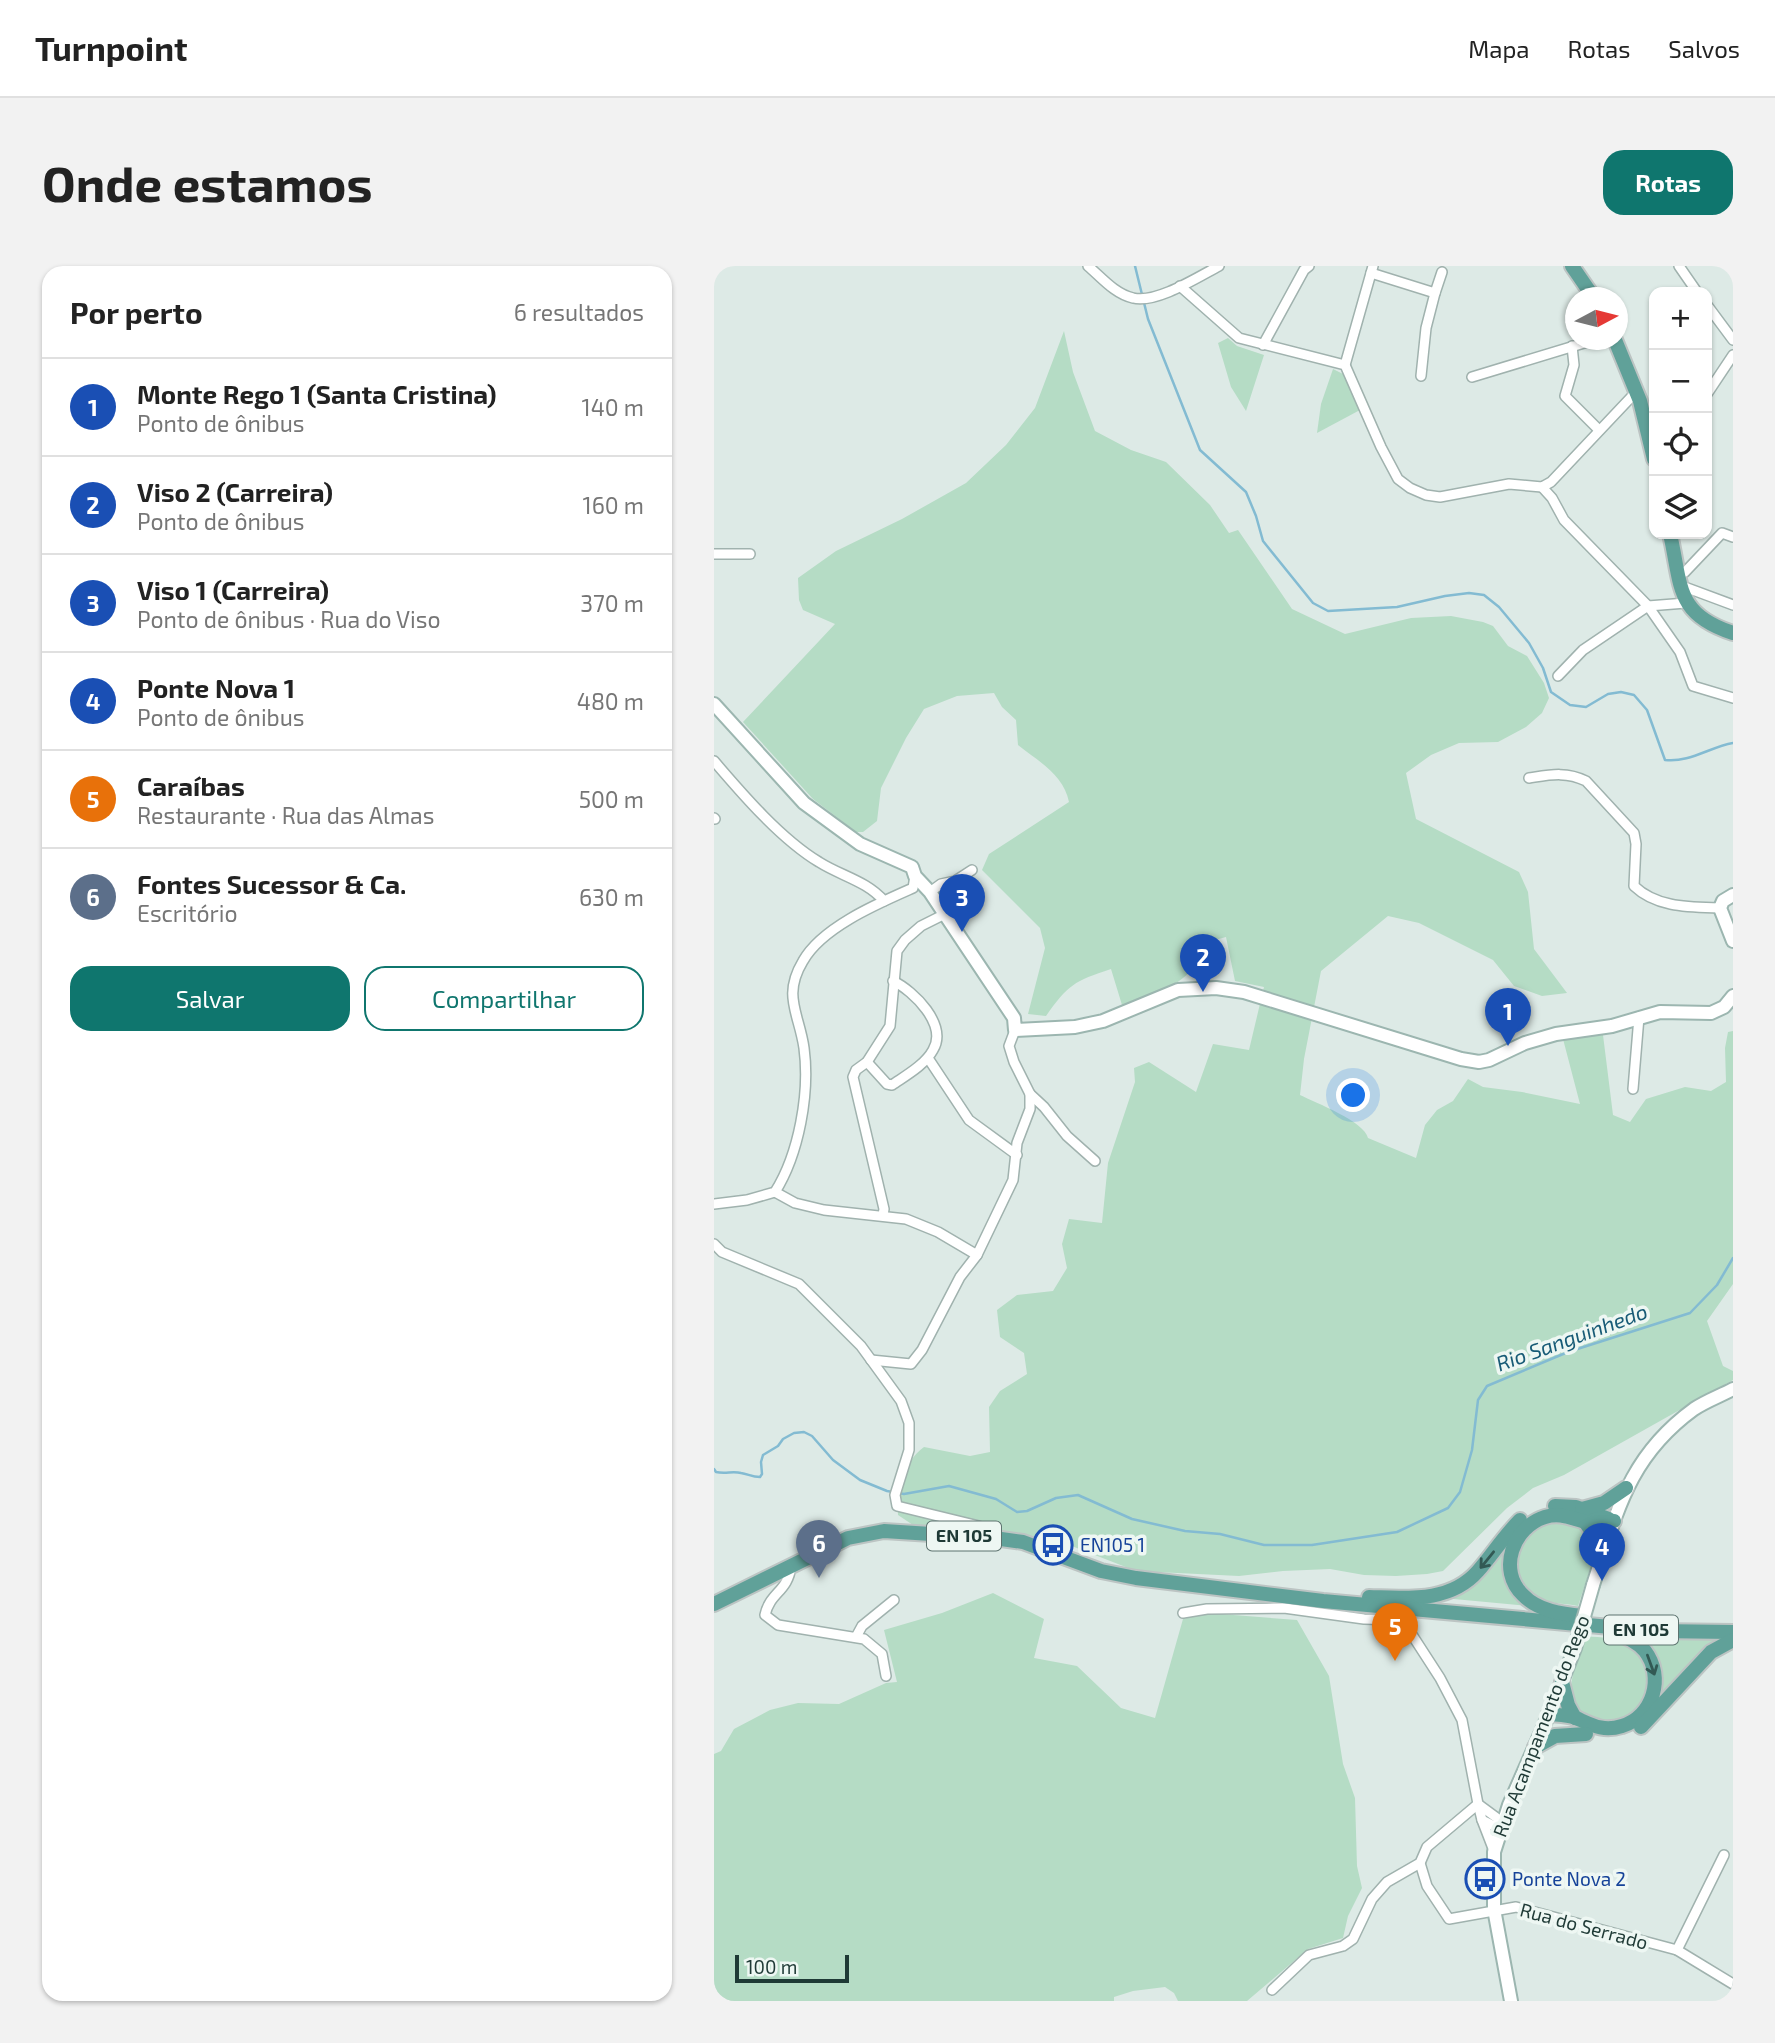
<!DOCTYPE html>
<html lang="pt">
<meta charset="utf-8">
<style>
:root{--surface:#fff;--page:#f2f2f2;--text:#222;--muted:#767676;--line:#e0e0e0;--accent:#0f766e}
body{margin:0;font-family:"Exo 2",sans-serif;background:var(--page);color:var(--text)}
.controls{position:absolute;right:21px;top:21px;display:grid;overflow:hidden;border-radius:14px;box-shadow:0 2px 5px #0004}
.controls button{width:63px;height:63px;display:grid;place-items:center;padding:0;border:0;border-bottom:2px solid var(--line);background:var(--surface);color:var(--text);font:35px sans-serif}
.compass{position:absolute;left:851px;top:21px;width:63px;height:63px;border-radius:50%;background:var(--surface);box-shadow:0 2px 5px #0004;rotate:83deg}
.scale{position:absolute;left:21px;bottom:18px;width:114px;box-sizing:border-box;padding-left:7px;border:4px solid #1f3a36;border-top:0;font-size:19px;line-height:24px;white-space:nowrap;color:#1f3a36;-webkit-text-stroke:5px #eef7f3;paint-order:stroke}
.you{position:absolute;left:640px;top:830px;width:24px;height:24px;margin:-18px;border:5px solid #fff;border-radius:50%;background:#1a73e8;box-shadow:0 0 0 10px #1a73e833}
.badge{display:grid;place-items:center;width:46px;height:46px;border-radius:50%;background:var(--accent);color:#fff;font-size:23px;font-weight:700}
.pin{position:absolute;translate:-50% -58px;filter:drop-shadow(0 2px 4px #0008)}
.pin::after{content:'';position:absolute;top:37px;width:24px;height:21px;background:inherit;clip-path:polygon(0 0,100% 0,50% 100%)}
.list{margin:0;padding:0;list-style:none}
h2{display:flex;justify-content:space-between;align-items:center;height:91px;margin:0;padding:0 28px;font-size:30px}
h2 small{font-size:23px;font-weight:400;color:var(--muted)}
.list li{display:grid;grid-template-columns:46px 1fr auto;gap:21px;align-items:center;box-sizing:border-box;height:98px;padding:0 28px;border-top:2px solid var(--line)}
.list b{display:block;font-size:26px;white-space:nowrap}
.list p{margin:0;font-size:23px;white-space:nowrap;color:var(--muted)}
.list em{font-size:23px;font-style:normal;color:var(--muted)}
.actions{display:flex;gap:14px;padding:21px 28px}
.actions a{flex:1;padding:16px 0;border:2px solid var(--accent);border-radius:21px;text-align:center;font-size:24px;color:var(--accent)}
.actions .main{background:var(--accent);color:#fff}
.icon{flex:none;width:38px;height:38px;fill:none;stroke:currentColor;stroke-width:2;stroke-linecap:round;stroke-linejoin:round}
.map{position:relative;flex:none;width:1019px;height:1735px;overflow:hidden;border-radius:21px}
header{display:flex;align-items:center;gap:42px;box-sizing:border-box;height:98px;padding:0 35px;background:var(--surface);border-bottom:2px solid var(--line)}
header strong{font-size:33px}
nav{display:flex;gap:38px;margin-inline-start:auto;font-size:24px}
.intro{display:flex;align-items:center;justify-content:space-between;box-sizing:border-box;height:168px;padding:0 42px}
h1{margin:0;font-size:49px}
.button{padding:18px 32px;border-radius:21px;background:var(--accent);color:#fff;font-size:24px;font-weight:700}
main{display:flex;gap:42px;padding:0 42px}
aside{flex:1;background:var(--surface);border-radius:21px;box-shadow:0 2px 5px #0004}
.map>svg:first-child{display:block}
.green{fill:#b5dcc5}
.lines{fill:none;stroke-linecap:round;stroke-linejoin:round}
.stream{stroke:#83bbd2;stroke-width:2.5}
.street-casing{stroke:#a0b2ae;stroke-width:12}
.secondary-casing{stroke:#9cb6b0;stroke-width:16}
.primary-casing{stroke:#bcc4c3;stroke-width:18}
.street{stroke:#fff;stroke-width:9}
.secondary{stroke:#fff;stroke-width:12}
.primary{stroke:#60a199;stroke-width:14}
.secondary-bridge-casing{stroke:#9cb6b0;stroke-width:16;stroke-linecap:butt}
.secondary-bridge{stroke:#fff;stroke-width:12}
.oneway{stroke:#325954}
.labels{text-anchor:middle;stroke-width:7;stroke-linejoin:round;paint-order:stroke}
.shield{fill:#eef7f3;stroke:#5d736f;stroke-width:2}
.shield-label{font-size:18px;font-weight:bold;fill:#1f3a36}
.transit-label{font-size:19px;fill:#164399;stroke:#eef7f3;text-anchor:start}
.street-label{font-size:19px;fill:#1f3a36;stroke:#eef7f3}
.water-label{font-size:21px;font-style:italic;fill:#185b76;stroke:#eef7f3}
</style>
<header>
<strong>Turnpoint</strong>
<nav><a>Mapa</a><a>Rotas</a><a>Salvos</a></nav>
</header>
<div class="intro"><h1>Onde estamos</h1><a class="button">Rotas</a></div>
<main>
<aside>
<h2>Por perto<small>6 resultados</small></h2>
<ul class="list">
<li><span class="badge" style="background:#1a4fb4">1</span><div><b>Monte Rego 1 (Santa Cristina)</b><p>Ponto de ônibus</p></div><em>140 m</em></li>
<li><span class="badge" style="background:#1a4fb4">2</span><div><b>Viso 2 (Carreira)</b><p>Ponto de ônibus</p></div><em>160 m</em></li>
<li><span class="badge" style="background:#1a4fb4">3</span><div><b>Viso 1 (Carreira)</b><p>Ponto de ônibus · Rua do Viso</p></div><em>370 m</em></li>
<li><span class="badge" style="background:#1a4fb4">4</span><div><b>Ponte Nova 1</b><p>Ponto de ônibus</p></div><em>480 m</em></li>
<li><span class="badge" style="background:#e8710a">5</span><div><b>Caraíbas</b><p>Restaurante · Rua das Almas</p></div><em>500 m</em></li>
<li><span class="badge" style="background:#5c6f8a">6</span><div><b>Fontes Sucessor &amp; Ca.</b><p>Escritório</p></div><em>630 m</em></li>
</ul>
<div class="actions"><a class="main">Salvar</a><a>Compartilhar</a></div>
</aside>
<div class="map">
<svg width="1019" height="1735" viewBox="0 0 1019 1735">
<rect width="100%" height="100%" fill="#ddeae6"/>
<g class="green">
<path d="M350 65 359 106 381 165 417 184 452 196 496 239 515 267 524 264 578 343 631 368 697 352 737 350 769 356 779 360 794 380 813 390 830 417 835 432 828 447 812 461 784 476 745 477 717 489 692 507 702 553 805 606 814 626 820 683 853 727 828 730 800 720 779 694 705 657 674 650 607 705 590 793 586 829C602 837 650 855 654 872L702 892 711 859 723 844 739 835 754 813 769 821 808 826 866 838 849 773 889 769 899 849 916 856 932 833 971 821 997 825 1012 816 1011 782 1014 766 1019 765V1018L993 1055 1009 1100 1019 1105V1114L850 1209 819 1222 793 1242 729 1305 713 1308 682 1310 650 1309 616 1303 569 1305 525 1310 422 1305 350 1277 220 1264 199 1259 184 1249C184 1225 189 1196 210 1181L256 1190 276 1186 275 1141 286 1125 313 1108 310 1087 286 1071 283 1044 303 1029 339 1025 353 1002 348 978 355 953 388 957 394 897 421 816 420 802 435 796 482 826 499 778 535 784 550 721 521 715 512 671 501 674C474 717 454 725 408 739L397 703C360 715 354 719 332 750L314 748 331 682 326 662 268 604 275 588 355 536C350 509 324 495 304 479L302 454 288 441 280 427 243 430 210 443 192 472 167 522 163 555 149 566H142L99 533 29 456 121 358 89 344 85 334 84 312 122 285 188 253 252 217 292 179 321 142Z"/>
<path d="M514 72 523 80 550 89 532 145 517 121 504 77Z"/>
<path d="M619 103 633 110 646 144 603 167 607 138Z"/>
<path d="M843 1252 870 1263 880 1283V1291L864 1340C850 1337 833 1338 821 1330 798 1315 800 1293 812 1272 812 1271 817 1263 817 1262 823 1257 836 1255 843 1252Z"/>
<path d="M794 1273 791 1292 815 1340 729 1332Z"/>
<path d="M279 1327 330 1353 320 1392 363 1400 407 1442 441 1452 469 1353 494 1347 583 1354 615 1410 629 1498 641 1532 643 1600 648 1622 634 1650 629 1672 594 1683 533 1735H464L460 1727 451 1721 419 1725 400 1731V1735H0V1488L7 1485 20 1463 56 1444 84 1437 125 1438 172 1417 183 1416 170 1364 228 1347Z"/>
<path d="M873 1370C886 1372 903 1371 915 1378 960 1406 919 1482 870 1449 862 1443 856 1431 857 1421 858 1404 868 1385 873 1370Z"/>
<path d="M923 1370 1010 1373 937 1444 945 1422Z"/>
</g>
<g class="lines">
<g class="stream">
<path d="M421 0 434 53 486 184 532 226 542 250 549 275 599 337 614 345 683 341 731 330 755 327 770 329 785 341 815 377 829 402 837 426 856 439 872 441 894 428 907 426 920 429 933 444 951 494C975 497 996 481 1019 477"/>
<path d="M0 1203 2 1206C11 1208 19 1205 27 1207 34 1208 38 1211 46 1211L48 1208 47 1196 49 1189 64 1180 69 1173 80 1167 90 1166 98 1170 119 1194 146 1214 173 1225 190 1228 235 1220 282 1233 303 1246 313 1245 342 1232 364 1229 418 1253 471 1265 506 1268 550 1279H598L683 1266 734 1242 746 1226 758 1184 764 1134 773 1120 854 1086 976 1047 1003 1019 1019 992"/>
</g>
<g class="street-casing">
<g id="street">
<path d="M374 0C388 12 401 28 419 32 442 38 484 11 505 0"/>
<path d="M965 0 983 26"/>
<path d="M657 7 721 27 712 62 707 110"/>
<path d="M466 20 525 72 631 99 667 181 684 213 696 222 712 229 726 231 795 218 828 221 837 216 922 126"/>
<path d="M721 27 728 6"/>
<path d="M993 39 1019 74"/>
<path d="M549 79 590 4 595 0"/>
<path d="M858 80 860 99 851 130 885 164"/>
<path d="M631 99 659 0"/>
<path d="M758 111 880 74"/>
<path d="M993 128 1019 89"/>
<path d="M828 221 838 232 850 254 934 340 966 386 979 420 1019 432"/>
<path d="M0 288H36"/>
<path d="M965 307 971 306 1008 267 1019 271"/>
<path d="M968 320 1019 339"/>
<path d="M844 410 869 384 934 340 972 337"/>
<path d="M0 495C29 529 67 573 105 596 127 610 153 615 170 635"/>
<path d="M815 512C835 509 852 505 872 515L920 567 922 578 920 620C943 642 976 641 1006 642"/>
<path d="M0 552 1 553"/>
<path d="M216 626 227 618 241 615 258 604"/>
<path d="M214 792 255 854 303 889"/>
<path d="M153 796 173 818 178 819C191 810 211 799 219 784 234 759 200 725 179 715"/>
<path d="M919 823 925 751"/>
<path d="M316 828 330 841 353 870 381 895"/>
<path d="M61 926 81 937 110 944 192 953 224 966 263 989"/>
<path d="M0 938 33 934 61 926C85 888 96 827 90 782 85 747 68 730 89 695 108 661 165 637 199 622L201 610"/>
<path d="M169 949 170 943 139 811 142 804 153 796 176 760 183 685 191 674 207 660 231 648"/>
<path d="M0 978 8 986 85 1018 147 1080 187 1135 195 1157V1184L181 1229 183 1240 265 1260 278 1271"/>
<path d="M157 1094 197 1098 208 1084 246 1011 263 989 299 914 303 877 316 843V828L300 796 295 780 301 764"/>
<path d="M77 1300C74 1326 56 1326 51 1349L64 1359 150 1373 168 1388 172 1410"/>
<path d="M469 1347 493 1343 570 1342 650 1353 682 1354 693 1361 726 1412 748 1454 764 1538 713 1581 706 1597 673 1616 658 1633 639 1673 629 1680 595 1689 558 1724"/>
<path d="M142 1371 148 1360 180 1334"/>
<path d="M764 1538 768 1554 780 1560H787"/>
<path d="M764 1538 783 1552 787 1560"/>
<path d="M768 1554 780 1585"/>
<path d="M706 1597 713 1620 735 1653 802 1641 963 1684 1019 1718"/>
<path d="M963 1684 1010 1589"/>
</g>
</g>
<g class="secondary-casing">
<g id="secondary">
<path d="M0 438 90 537 146 578 198 601 201 610 216 626 300 752 301 764 361 761 389 755 464 724 502 722 530 726 747 793 765 796 775 794 811 777 842 768 898 760 946 746 997 747 1010 741 1019 730"/>
<path d="M1019 629 1009 635 1006 642 1019 675"/>
<path d="M879 1319C903 1246 914 1191 980 1143 992 1135 1006 1130 1019 1123"/>
<path d="M797 1735 780 1643V1586L795 1539 835 1448 861 1382"/>
</g>
</g>
<g class="primary-casing">
<g id="primary">
<path d="M858 0 880 32"/>
<path d="M901 74 926 135 940 193"/>
<path d="M956 268C968 320 961 348 1019 367"/>
<path d="M841 1240 862 1241 895 1253"/>
<path d="M868 1243 890 1237 912 1222"/>
<path d="M871 1256 881 1270 889 1288"/>
<path d="M655 1331C693 1332 736 1337 764 1305 778 1289 790 1270 806 1254"/>
<path d="M0 1338 134 1272 170 1265 280 1272 309 1276 387 1305 422 1312 609 1335 941 1365 1019 1366"/>
<path d="M869 1350C848 1348 824 1345 809 1329 783 1304 799 1261 831 1251 847 1246 858 1253 873 1256 882 1258 891 1257 900 1255"/>
<path d="M848 1416 854 1439 861 1452"/>
<path d="M835 1448C844 1449 853 1449 862 1452 878 1459 889 1466 908 1460 939 1451 951 1411 931 1385 923 1375 911 1370 899 1366"/>
<path d="M927 1461 997 1386 1019 1374"/>
<path d="M821 1481 841 1470 872 1468"/>
</g>
</g>
<use href="#street" class="street"/>
<use href="#secondary" class="secondary"/>
<use href="#primary" class="primary"/>
<g class="secondary-bridge-casing">
<path id="secondary-bridge" d="M861 1382 879 1319"/>
</g>
<use href="#secondary-bridge" class="secondary-bridge"/>
</g>
<defs><path id="oneway-shaft" d="M-6 0H5M1.5-3L5.5 0L1.5 3" fill="none" stroke-width="1.6" stroke-linecap="round" stroke-linejoin="round" transform="scale(1.75)"/></defs>
<g class="oneway">
<use href="#oneway-shaft" transform="translate(773 1294) rotate(129)"/>
<use href="#oneway-shaft" transform="translate(937 1399) rotate(70)"/>
</g>
<defs>
<g id="bus-ring" transform="scale(2.0125)"><circle r="9.5" fill="#eef7f3" stroke="#1a4fb4" stroke-width="1.5"/><path d="M-5-6H5V4H4V6H2V4H-2V6H-4V4H-5ZM-3.5-4V0h7V-4ZM-3.5 1.2v1.5H-2V1.2ZM2 1.2v1.5H3.5V1.2Z" fill="#1a4fb4"/></g>
</defs>
<g fill-rule="evenodd">
<use href="#bus-ring" x="339" y="1279"/>
<use href="#bus-ring" x="771" y="1613"/>
</g>
<g class="labels">
<g class="shield">
<rect x="213" y="1255.5" width="74" height="29" rx="5"/>
<rect x="890" y="1349.5" width="74" height="29" rx="5"/>
</g>
<g class="shield-label">
<text x="250" y="1276">EN 105</text>
<text x="927" y="1370">EN 105</text>
</g>
<g class="transit-label">
<text x="366" y="1286">EN105 1</text>
<text x="798" y="1620">Ponte Nova 2</text>
</g>
<g class="street-label">
<text transform="translate(827 1460) rotate(-69)" y="7">Rua Acampamento do Rego</text>
<text transform="translate(870 1660) rotate(15)" y="7">Rua do Serrado</text>
</g>
<g class="water-label">
<text transform="translate(858 1072) rotate(-20)" y="7">Rio Sanguinhedo</text>
</g>
</g>
</svg>
<div class="controls">
<button>+</button>
<button>−</button>
<button><svg class="icon" aria-label="locate" viewBox="0 0 24 24"><circle cx="12" cy="12" r="6"/><path d="M12 2v4M12 18v4M2 12h4M18 12h4"/></svg></button>
<button><svg class="icon" aria-label="layers" viewBox="0 0 24 24"><path d="M12 4l9 5-9 5-9-5zM3 14l9 5 9-5"/></svg></button>
</div>
<svg class="compass" viewBox="-18 -18 36 36"><path d="M0-13l5 13h-10z" fill="#e53935"/><path d="M0 13l5-13h-10z" fill="#767676"/></svg>
<div class="scale">100 m</div>
<div class="you"></div>
<div class="pin badge" style="left:794px;top:780px;background:#1a4fb4">1</div>
<div class="pin badge" style="left:489px;top:726px;background:#1a4fb4">2</div>
<div class="pin badge" style="left:248px;top:666px;background:#1a4fb4">3</div>
<div class="pin badge" style="left:888px;top:1315px;background:#1a4fb4">4</div>
<div class="pin badge" style="left:681px;top:1395px;background:#e8710a">5</div>
<div class="pin badge" style="left:105px;top:1312px;background:#5c6f8a">6</div>
</div>
</main>
